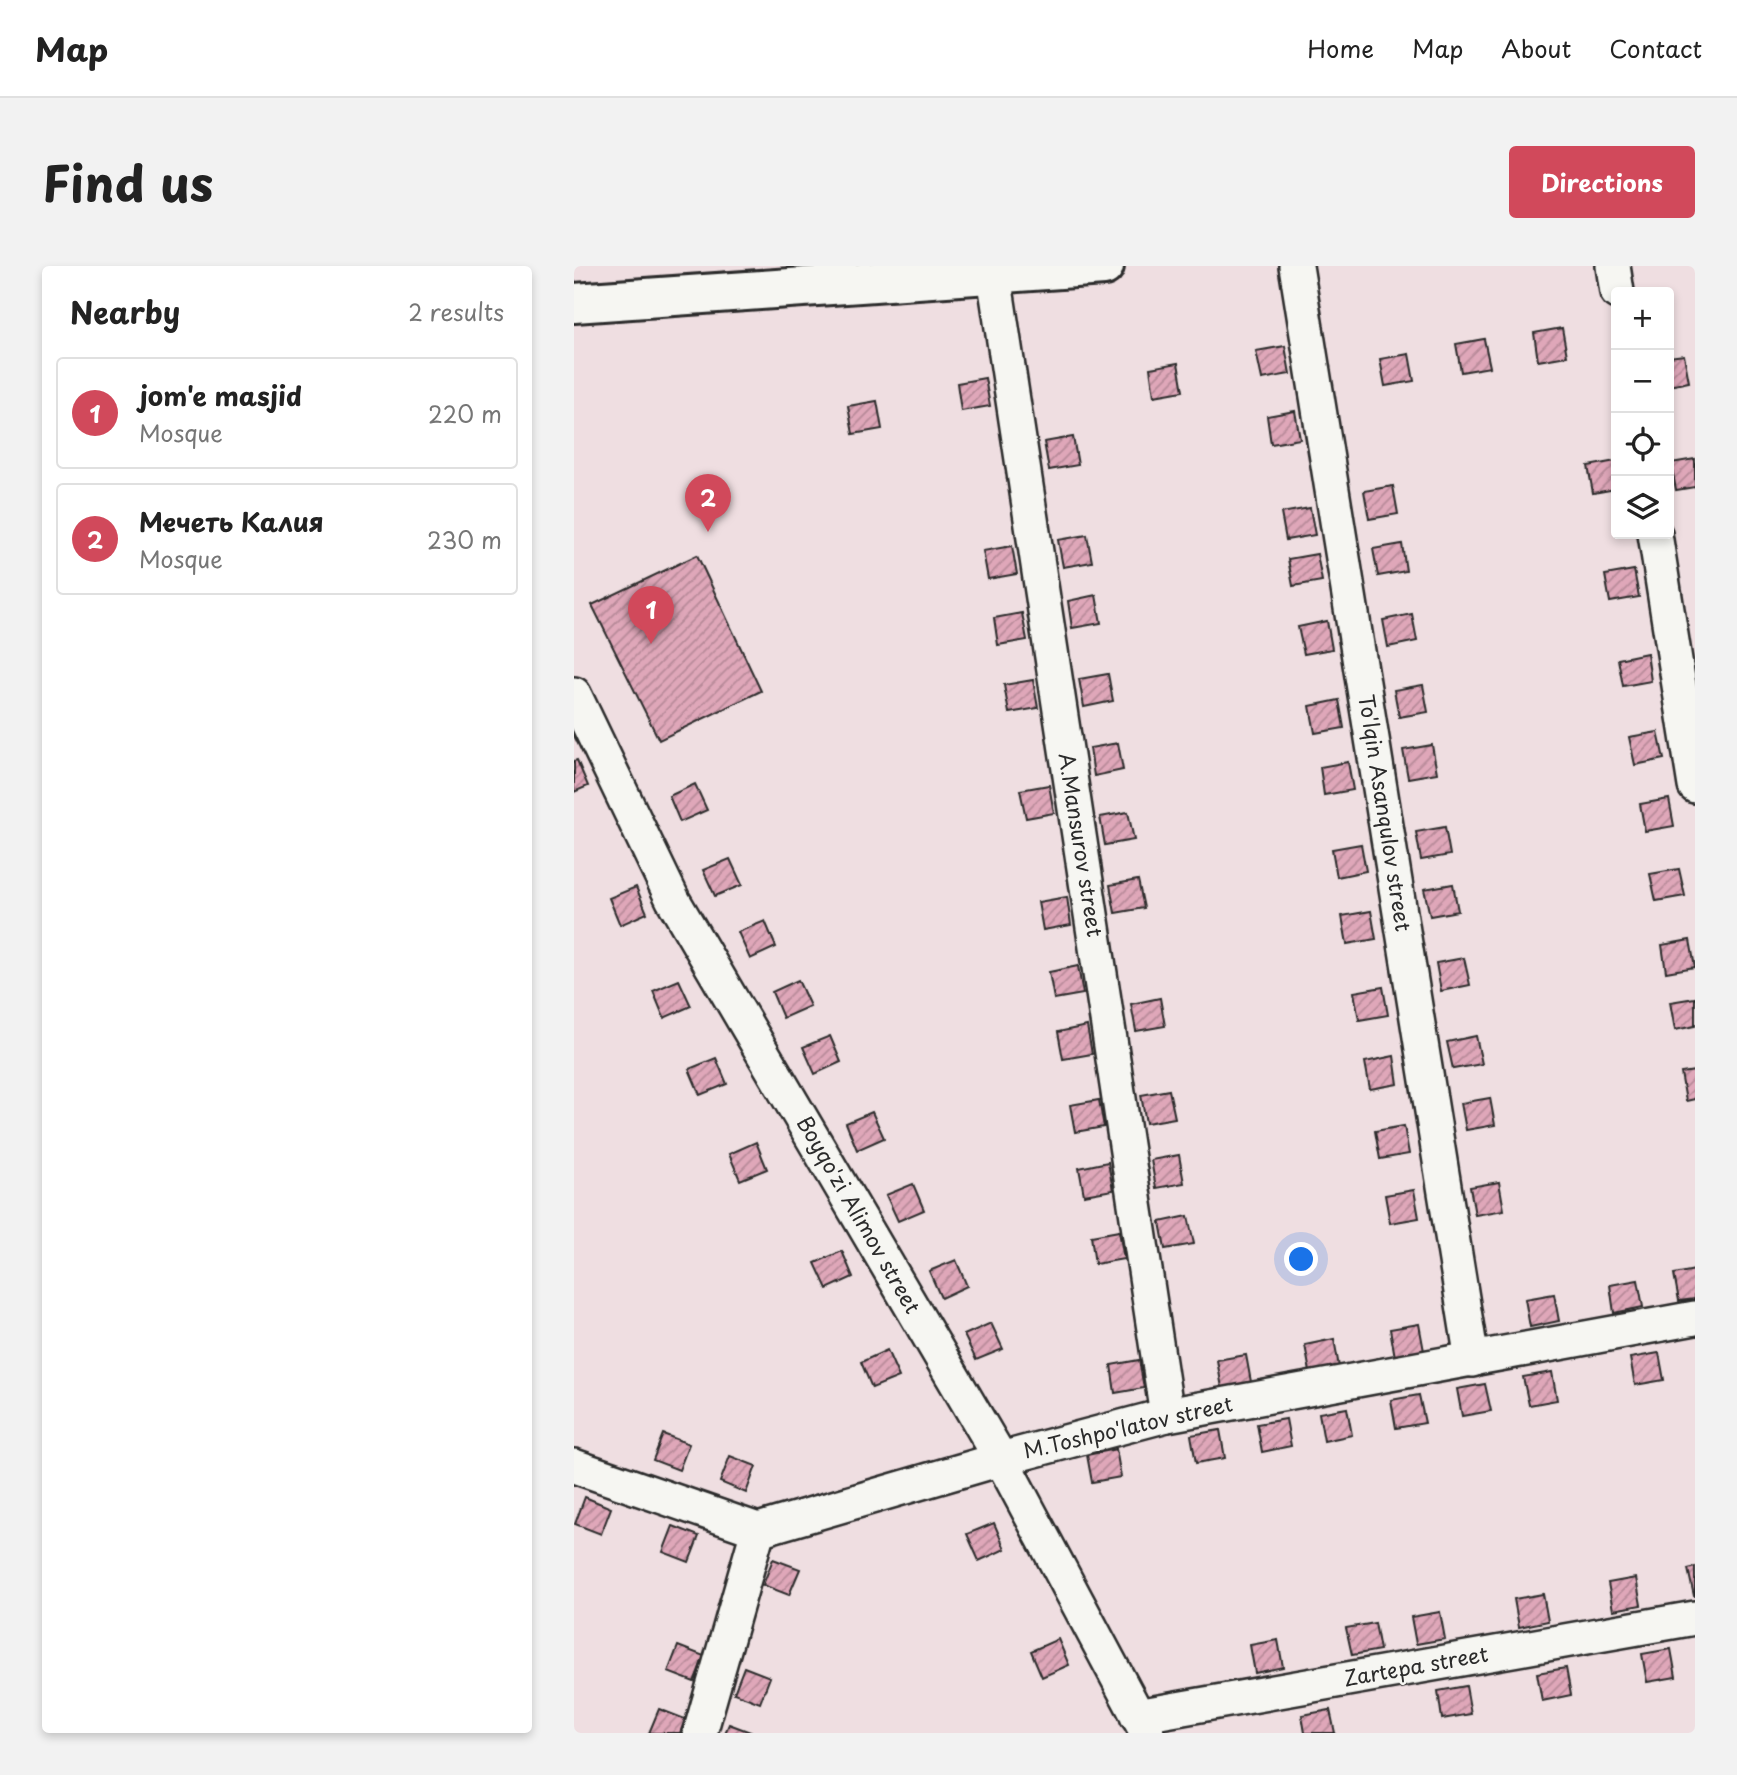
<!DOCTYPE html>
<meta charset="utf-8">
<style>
:root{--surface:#fff;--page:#f2f2f2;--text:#222;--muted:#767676;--line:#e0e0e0;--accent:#d1495b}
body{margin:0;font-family:"Playpen Sans",sans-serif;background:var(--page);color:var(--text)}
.controls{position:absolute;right:21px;top:21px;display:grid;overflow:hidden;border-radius:7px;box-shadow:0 4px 10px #0003}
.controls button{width:63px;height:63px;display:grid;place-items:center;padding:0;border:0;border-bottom:2px solid var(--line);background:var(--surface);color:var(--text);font:35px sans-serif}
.you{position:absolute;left:728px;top:994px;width:24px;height:24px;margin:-18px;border:5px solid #fff;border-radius:50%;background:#1a73e8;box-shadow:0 0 0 10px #1a73e833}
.badge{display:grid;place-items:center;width:46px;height:46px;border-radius:50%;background:var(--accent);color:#fff;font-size:23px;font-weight:700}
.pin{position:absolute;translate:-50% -58px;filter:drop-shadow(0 2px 4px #0008)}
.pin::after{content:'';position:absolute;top:37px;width:24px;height:21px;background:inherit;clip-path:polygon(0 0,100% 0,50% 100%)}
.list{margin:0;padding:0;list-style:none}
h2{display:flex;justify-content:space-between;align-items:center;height:91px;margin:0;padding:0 28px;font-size:30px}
h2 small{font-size:23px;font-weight:400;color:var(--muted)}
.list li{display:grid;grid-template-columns:46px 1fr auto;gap:21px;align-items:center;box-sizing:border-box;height:112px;margin:0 14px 14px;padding:0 14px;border:2px solid var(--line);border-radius:7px}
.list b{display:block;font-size:26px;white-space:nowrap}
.list p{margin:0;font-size:23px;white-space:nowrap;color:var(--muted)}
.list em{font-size:23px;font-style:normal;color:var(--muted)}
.icon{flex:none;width:38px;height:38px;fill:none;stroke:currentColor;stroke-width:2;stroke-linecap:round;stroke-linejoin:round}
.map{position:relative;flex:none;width:1121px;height:1467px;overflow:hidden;border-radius:7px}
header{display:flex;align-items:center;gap:42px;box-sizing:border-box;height:98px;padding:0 35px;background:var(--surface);border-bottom:2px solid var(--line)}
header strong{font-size:33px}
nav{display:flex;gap:38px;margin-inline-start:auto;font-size:24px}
.intro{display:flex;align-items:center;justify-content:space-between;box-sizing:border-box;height:168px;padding:0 42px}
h1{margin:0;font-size:49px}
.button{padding:18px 32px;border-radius:7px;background:var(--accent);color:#fff;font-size:24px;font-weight:700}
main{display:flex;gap:42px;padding:0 42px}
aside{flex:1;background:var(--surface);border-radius:7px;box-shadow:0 4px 10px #0003}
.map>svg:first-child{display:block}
.building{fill:url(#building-hatch);stroke:#2b2b2b;stroke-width:2}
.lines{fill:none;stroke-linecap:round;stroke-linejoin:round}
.minor-casing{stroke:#2b2b2b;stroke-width:38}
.major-casing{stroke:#2b2b2b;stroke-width:44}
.minor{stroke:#f6f6f2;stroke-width:33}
.major{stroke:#f6f6f2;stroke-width:38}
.labels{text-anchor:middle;stroke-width:5;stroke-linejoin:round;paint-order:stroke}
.street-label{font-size:21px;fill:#2b2b2b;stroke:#f6f6f2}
</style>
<header>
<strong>Map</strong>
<nav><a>Home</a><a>Map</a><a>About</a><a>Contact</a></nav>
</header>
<div class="intro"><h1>Find us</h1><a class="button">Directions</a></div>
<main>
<aside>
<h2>Nearby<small>2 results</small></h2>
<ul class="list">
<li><span class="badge">1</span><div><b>jom'e masjid</b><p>Mosque</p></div><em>220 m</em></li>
<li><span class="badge">2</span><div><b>Мечеть Калия</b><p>Mosque</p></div><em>230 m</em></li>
</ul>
</aside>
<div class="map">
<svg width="1121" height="1467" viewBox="0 0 1121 1467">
<defs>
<pattern id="building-hatch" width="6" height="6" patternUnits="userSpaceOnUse" patternTransform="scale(1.75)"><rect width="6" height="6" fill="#dfa7b9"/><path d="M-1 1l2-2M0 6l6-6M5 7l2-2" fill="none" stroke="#b58897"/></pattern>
</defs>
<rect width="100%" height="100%" fill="#efdee1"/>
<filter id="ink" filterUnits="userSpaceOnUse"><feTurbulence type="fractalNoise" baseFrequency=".0143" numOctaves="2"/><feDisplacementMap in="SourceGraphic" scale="14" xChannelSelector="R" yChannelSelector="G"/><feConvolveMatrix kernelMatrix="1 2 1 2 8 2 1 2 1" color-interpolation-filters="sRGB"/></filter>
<g filter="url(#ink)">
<g class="building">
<path d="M988 62 993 90 964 95 960 67Z"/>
<path d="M910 73 916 101 887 106 882 78Z"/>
<path d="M711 80 716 108 688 113 682 85Z"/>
<path d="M835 88 840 115 811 120 806 93Z"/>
<path d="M1110 89 1115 116 1095 120V91Z"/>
<path d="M604 97 609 125 580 130 576 102Z"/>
<path d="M411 112 416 140 387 145 383 117Z"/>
<path d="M303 135 308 163 279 168 274 140Z"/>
<path d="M721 145 726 173 697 178 693 150Z"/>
<path d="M499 171 504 199 475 204 470 176Z"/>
<path d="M1121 193V221L1102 224 1097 197Z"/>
<path d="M1042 195V223L1019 227 1014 200Z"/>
<path d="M819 220 824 248 795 253 790 225Z"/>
<path d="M736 242 741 269 712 274 707 247Z"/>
<path d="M513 269 518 296 489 301 484 274Z"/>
<path d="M828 278 832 305 804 310 799 283Z"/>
<path d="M438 280 443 308 414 313 409 285Z"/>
<path d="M743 288 748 315 719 320 714 293Z"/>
<path d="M123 289 187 425 85 474 18 339Z"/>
<path d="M1060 304 1065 331 1036 336 1031 309Z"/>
<path d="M522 329 527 357 498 362 494 335Z"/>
<path d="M448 347 453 374 424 379 420 352Z"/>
<path d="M838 348 843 375 814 381 809 354Z"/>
<path d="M753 355 758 383 730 388 724 361Z"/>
<path d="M1073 387 1077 415 1049 420 1044 393Z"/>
<path d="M534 408 539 435 510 441 505 413Z"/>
<path d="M459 414 464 442 435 447 430 419Z"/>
<path d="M849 419 854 446 825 451 820 424Z"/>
<path d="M765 434 770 462 741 467 736 440Z"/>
<path d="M1084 466 1090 493 1061 499 1055 471Z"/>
<path d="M544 477 549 504 520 510 516 482Z"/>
<path d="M858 479 863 507 834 512 829 484Z"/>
<path d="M3 494 14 520 0 526V495Z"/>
<path d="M774 496 779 524 750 529 746 501Z"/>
<path d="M121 518 133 544 106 556 95 530Z"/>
<path d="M475 519 480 547 452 552 446 524Z"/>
<path d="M1095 533 1100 560 1071 565 1066 538Z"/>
<path d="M554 546 560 574 531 579 526 551Z"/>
<path d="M871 561 876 589 847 594 842 566Z"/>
<path d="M787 578 792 605 763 611 758 583Z"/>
<path d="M156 593 168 619 141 630 129 604Z"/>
<path d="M1105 603 1111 630 1082 635 1076 608Z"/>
<path d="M564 614 570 642 541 647 536 619Z"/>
<path d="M879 618 884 645 856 650 850 623Z"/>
<path d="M62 621 73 647 46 659 35 632Z"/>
<path d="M493 631 497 659 469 664 464 636Z"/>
<path d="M797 645 802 673 773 678 768 650Z"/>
<path d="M191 655 202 681 176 693 164 666Z"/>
<path d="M1116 674 1121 701 1092 706 1088 679Z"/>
<path d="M890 692 896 719 867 725 862 697Z"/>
<path d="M504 700 509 728 480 733 475 706Z"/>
<path d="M105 714 117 740 90 752 79 725Z"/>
<path d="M224 714 236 740 209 752 198 726Z"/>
<path d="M809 721 814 749 785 754 780 726Z"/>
<path d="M586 732 591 760 562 765 557 738Z"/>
<path d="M1121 732V760L1101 764 1096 736Z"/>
<path d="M513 760 518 788 489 793 484 766Z"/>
<path d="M256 770 267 796 241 808 229 781Z"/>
<path d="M902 770 908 798 879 803 873 776Z"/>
<path d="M820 790 824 818 796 823 791 796Z"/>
<path d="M142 792 153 818 126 829 115 803Z"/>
<path d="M1121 805V833L1112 835 1107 807Z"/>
<path d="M595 824 601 852 572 857 567 829Z"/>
<path d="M916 832 921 859 892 864 887 837Z"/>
<path d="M525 834 530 861 501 866 496 839Z"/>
<path d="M298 846 310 872 283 884 272 857Z"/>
<path d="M830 860 835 888 806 893 801 865Z"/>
<path d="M182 876 193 903 166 914 155 888Z"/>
<path d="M605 889 610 917 582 922 577 894Z"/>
<path d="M534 896 539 924 510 929 505 902Z"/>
<path d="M925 916 930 944 901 949 896 921Z"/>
<path d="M339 918 350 944 324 955 312 929Z"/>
<path d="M840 924 845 952 816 957 811 929Z"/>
<path d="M614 950 620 978 591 983 586 956Z"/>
<path d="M545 965 550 993 521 998 517 970Z"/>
<path d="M268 985 279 1011 253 1023 241 997Z"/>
<path d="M382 994 393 1020 367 1032 355 1005Z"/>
<path d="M1121 1004V1033L1105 1035 1100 1008Z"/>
<path d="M1064 1014 1069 1041 1040 1047 1036 1019Z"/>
<path d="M980 1028 985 1055 956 1061 951 1033Z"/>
<path d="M417 1057 429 1083 402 1094 390 1069Z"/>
<path d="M845 1058 850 1085 821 1091 816 1063Z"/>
<path d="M760 1073 765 1101 736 1106 731 1079Z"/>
<path d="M313 1084 325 1111 298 1122 287 1096Z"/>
<path d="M1085 1087 1090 1114 1061 1119 1056 1092Z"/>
<path d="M672 1089 677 1116 648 1122 643 1094Z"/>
<path d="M565 1094 570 1122 541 1127 537 1099Z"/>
<path d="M978 1106 983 1134 955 1139 949 1111Z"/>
<path d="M911 1118 917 1145 888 1150 883 1123Z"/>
<path d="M845 1129 851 1157 822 1162 817 1134Z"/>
<path d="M773 1142 778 1169 750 1175 745 1147Z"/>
<path d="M712 1153 717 1180 688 1186 683 1158Z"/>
<path d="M646 1164 651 1192 622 1197 617 1169Z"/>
<path d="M89 1168 115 1178 105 1204 79 1194Z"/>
<path d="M542 1183 547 1211 518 1216 513 1189Z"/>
<path d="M156 1190 182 1200 172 1227 146 1216Z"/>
<path d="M11 1231 37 1242 27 1268 1 1258Z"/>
<path d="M420 1257 431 1283 405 1295 393 1268Z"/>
<path d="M99 1260 125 1270 115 1296 89 1286Z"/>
<path d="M199 1293 226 1303 215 1329 189 1319Z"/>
<path d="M1121 1301V1330H1120L1114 1303Z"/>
<path d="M1062 1312 1067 1339 1039 1344 1034 1317Z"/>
<path d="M969 1328 974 1355 945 1361 940 1333Z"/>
<path d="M866 1346 871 1373 842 1378 837 1351Z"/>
<path d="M801 1357 806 1384 778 1389 772 1362Z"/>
<path d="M484 1373 495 1399 468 1411 457 1385Z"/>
<path d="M704 1374 709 1401 681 1407 676 1379Z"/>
<path d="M104 1380 130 1390 120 1416 94 1406Z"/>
<path d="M1097 1383 1102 1411 1073 1416 1068 1388Z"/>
<path d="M170 1401 196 1411 186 1437 160 1427Z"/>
<path d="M992 1402 997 1429 968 1435 963 1407Z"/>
<path d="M892 1420 897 1448 868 1453 864 1425Z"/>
<path d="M85 1443 111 1453 106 1467H75Z"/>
<path d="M756 1444 761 1467H731L728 1449Z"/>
<path d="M155 1458 179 1467H151Z"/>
</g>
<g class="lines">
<g class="minor-casing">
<g id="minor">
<path d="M722 0 898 1094"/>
<path d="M1039 0 1043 26"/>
<path d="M420 9 593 1149"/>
<path d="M1081 268 1121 520"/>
<path d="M0 428 99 634 427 1193 573 1467"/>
<path d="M0 1200 184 1264 427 1193 593 1149 1121 1052"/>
<path d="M563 1450 1121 1352"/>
<path d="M126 1467 184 1264"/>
</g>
</g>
<g class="major-casing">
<path id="major" d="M0 37 530 0"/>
</g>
<use href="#minor" class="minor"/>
<use href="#major" class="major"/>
</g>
</g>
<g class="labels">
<g class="street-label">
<text transform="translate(810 547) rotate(81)" y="7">To'lqin Asanqulov street</text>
<text transform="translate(506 579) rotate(81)" y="7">A.Mansurov street</text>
<text transform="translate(284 949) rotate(60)" y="7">Boyqo'zi Alimov street</text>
<text transform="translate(554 1162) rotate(-13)" y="7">М.Toshpo'latov street</text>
<text transform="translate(842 1401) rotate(-10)" y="7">Zartepa street</text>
</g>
</g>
</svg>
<div class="controls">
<button>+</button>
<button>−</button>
<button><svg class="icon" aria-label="locate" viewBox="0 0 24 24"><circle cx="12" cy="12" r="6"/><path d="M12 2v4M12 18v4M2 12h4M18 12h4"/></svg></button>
<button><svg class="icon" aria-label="layers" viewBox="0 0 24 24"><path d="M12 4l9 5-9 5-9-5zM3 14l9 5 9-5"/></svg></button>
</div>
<div class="you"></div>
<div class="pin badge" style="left:77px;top:378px">1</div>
<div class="pin badge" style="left:134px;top:266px">2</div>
</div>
</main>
